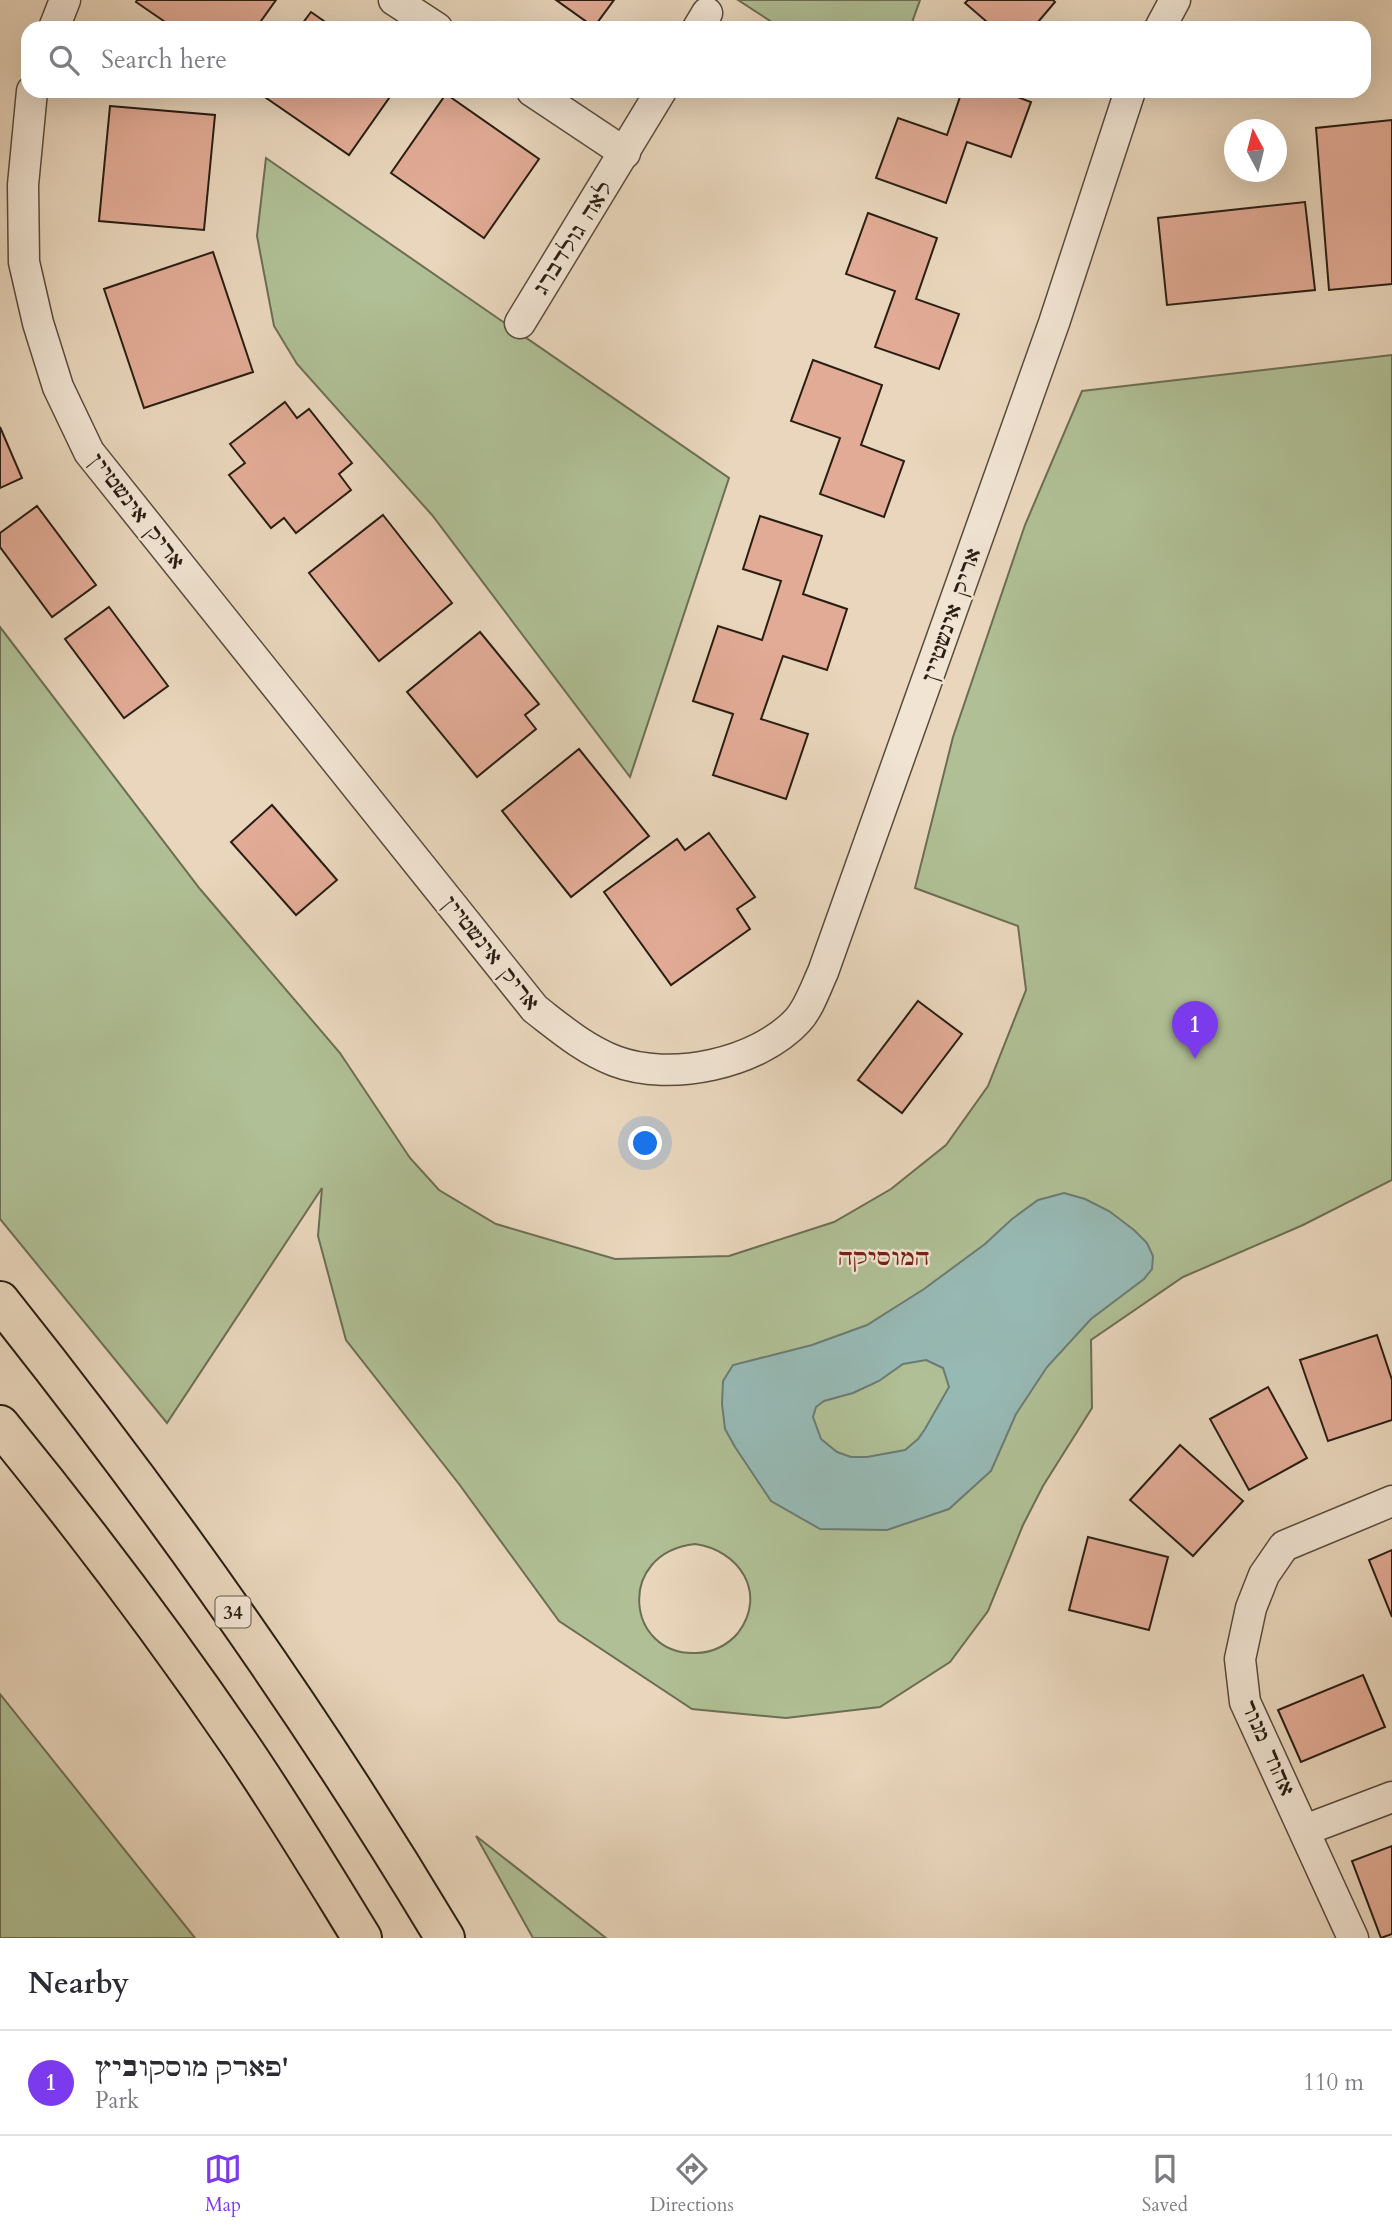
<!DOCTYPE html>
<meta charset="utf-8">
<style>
:root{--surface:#fff;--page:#f2f2f3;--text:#2b2b33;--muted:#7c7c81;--line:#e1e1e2;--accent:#7c3aed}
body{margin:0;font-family:Cardo,"Frank Ruhl Libre",serif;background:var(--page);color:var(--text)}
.compass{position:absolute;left:1224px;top:119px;width:63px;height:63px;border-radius:50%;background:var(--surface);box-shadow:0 7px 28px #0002;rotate:353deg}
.you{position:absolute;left:646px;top:1144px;width:24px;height:24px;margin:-18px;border:5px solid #fff;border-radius:50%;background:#1a73e8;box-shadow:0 0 0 10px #1a73e833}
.badge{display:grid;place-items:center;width:46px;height:46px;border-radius:50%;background:var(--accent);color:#fff;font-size:23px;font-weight:700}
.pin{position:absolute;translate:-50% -58px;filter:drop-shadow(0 2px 4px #0008)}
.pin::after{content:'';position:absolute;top:37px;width:24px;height:21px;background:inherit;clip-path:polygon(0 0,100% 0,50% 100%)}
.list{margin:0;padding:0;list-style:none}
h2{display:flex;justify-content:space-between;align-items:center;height:91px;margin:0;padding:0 28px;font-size:30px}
h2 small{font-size:23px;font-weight:400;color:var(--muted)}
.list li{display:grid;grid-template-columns:46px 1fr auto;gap:21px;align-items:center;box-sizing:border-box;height:105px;padding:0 28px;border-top:2px solid var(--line)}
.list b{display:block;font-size:26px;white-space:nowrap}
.list p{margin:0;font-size:23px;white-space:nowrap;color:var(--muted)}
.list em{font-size:23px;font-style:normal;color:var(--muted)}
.icon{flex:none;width:38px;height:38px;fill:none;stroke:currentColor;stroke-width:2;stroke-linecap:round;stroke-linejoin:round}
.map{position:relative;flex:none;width:1392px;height:1938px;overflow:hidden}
.search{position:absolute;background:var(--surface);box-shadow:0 7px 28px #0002;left:21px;right:21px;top:21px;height:77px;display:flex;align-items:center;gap:18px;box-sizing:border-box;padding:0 24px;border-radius:21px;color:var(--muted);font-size:26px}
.sheet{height:196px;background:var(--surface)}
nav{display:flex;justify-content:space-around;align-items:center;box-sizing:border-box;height:98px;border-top:2px solid var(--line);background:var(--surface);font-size:19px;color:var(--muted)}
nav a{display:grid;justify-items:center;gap:4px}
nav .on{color:var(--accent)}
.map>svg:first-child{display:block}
.green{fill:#b0bf95;stroke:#6c6e54;stroke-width:2;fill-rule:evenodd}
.water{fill:#97b9b4;stroke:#6b7b74;stroke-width:2;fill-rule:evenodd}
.building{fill:#e2ab96;stroke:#291e13;stroke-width:2}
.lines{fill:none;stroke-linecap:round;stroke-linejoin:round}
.street-casing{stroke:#594c3d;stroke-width:33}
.highway-casing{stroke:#291e13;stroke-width:42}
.street{stroke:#f1e4d3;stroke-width:30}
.highway{stroke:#e9d6bc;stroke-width:38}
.labels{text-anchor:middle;stroke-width:5;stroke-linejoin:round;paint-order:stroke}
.shield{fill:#f1e4d3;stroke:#65594d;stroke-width:2}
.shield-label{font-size:19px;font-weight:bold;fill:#291e13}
.street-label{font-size:21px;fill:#291e13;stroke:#f1e4d3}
.neighbourhood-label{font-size:23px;fill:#7a1f14;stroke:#f1e4d3}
</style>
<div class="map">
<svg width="1392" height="1938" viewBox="0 0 1392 1938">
<rect width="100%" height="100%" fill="#e9d6bc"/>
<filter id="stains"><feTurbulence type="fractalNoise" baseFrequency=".00286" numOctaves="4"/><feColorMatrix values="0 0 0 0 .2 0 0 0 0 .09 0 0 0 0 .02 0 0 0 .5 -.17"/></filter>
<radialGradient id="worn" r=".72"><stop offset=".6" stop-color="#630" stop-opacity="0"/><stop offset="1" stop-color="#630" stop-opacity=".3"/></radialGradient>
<g class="green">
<path d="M738 0H920L910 28H781Z"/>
<path d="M266 158 729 478 630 777 432 515 297 364 274 326 257 236Z"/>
<path d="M1392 355V1180L1303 1225 1183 1277 1091 1340 1092 1408 1043 1486 1023 1525 988 1611 950 1662 880 1707 786 1718 692 1709 559 1621 459 1484 346 1340 318 1236 322 1188 167 1423 0 1219V627L200 889 340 1053 410 1158 439 1190 496 1224 615 1259 729 1256 834 1222 891 1189 946 1145 988 1086 1026 990 1018 926 915 888 953 737 1025 525 1082 391ZM695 1544C739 1550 768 1593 738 1633 728 1645 712 1653 696 1653 626 1656 615 1553 695 1544Z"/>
<path d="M0 1694 195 1938H0Z"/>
<path d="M476 1836 606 1938H533Z"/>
</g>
<path class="water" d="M1064 1193 1085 1199 1109 1211 1134 1230 1147 1243 1153 1256 1152 1269 1144 1279 1091 1319 1047 1367 1016 1414 991 1471 949 1509 887 1530 820 1529 771 1501 735 1447 725 1429 722 1404 723 1381 733 1365 812 1345 867 1325 924 1289 985 1244 1012 1219 1038 1200ZM926 1360 943 1368 949 1387 925 1429 918 1439 905 1450 867 1457H851L837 1452 821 1439 813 1417 816 1407 824 1401 853 1393 879 1381 903 1364Z"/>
<g class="building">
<path d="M137 0H276L256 28H174L136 2Z"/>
<path d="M556 0H614L594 27Z"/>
<path d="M968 0H1053L1055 2 1033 28H994L965 3Z"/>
<path d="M311 12 334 28H299Z"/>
<path d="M256 91H394L349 155Z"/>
<path d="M962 91H1001L1031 102 1011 157 967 142 946 203 876 178 898 118 947 135Z"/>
<path d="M446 94 539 159 484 238 391 173Z"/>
<path d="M110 106 215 115 204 230 99 221Z"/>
<path d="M1392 120V284L1329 290 1316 128Z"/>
<path d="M1305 202 1315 290 1167 305 1158 218Z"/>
<path d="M868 213 937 238 916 299 959 314 939 369 875 347 895 291 846 274Z"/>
<path d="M213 252 253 372 144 408 104 289Z"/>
<path d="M813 360 882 385 861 445 904 461 884 517 820 494 840 438 791 421Z"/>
<path d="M285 402 297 418 309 409 352 463 339 474 351 490 296 533 284 518 271 528 229 475 245 463 230 444Z"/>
<path d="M0 427 22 478 0 488Z"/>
<path d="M37 506 96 585 52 617 0 547V533Z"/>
<path d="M383 515 452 603 379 661 309 573Z"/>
<path d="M760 516 822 536 803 594 847 609 827 670 783 656 761 719 808 734 786 799 713 775 733 714 693 701 718 626 762 640 781 581 743 569Z"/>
<path d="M109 607 168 686 124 718 65 639Z"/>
<path d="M480 632 539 704 525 715 536 729 477 777 407 692Z"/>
<path d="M579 749 649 836 571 897 502 811Z"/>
<path d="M272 805 337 880 296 915 231 842Z"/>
<path d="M709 833 755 897 737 909 750 929 671 985 604 892 677 839 685 850Z"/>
<path d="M918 1001 962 1034 902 1113 858 1080Z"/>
<path d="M1377 1335 1392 1380V1420L1328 1441 1300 1360Z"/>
<path d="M1268 1387 1307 1458 1249 1490 1210 1419Z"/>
<path d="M1180 1445 1243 1501 1193 1556 1130 1500Z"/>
<path d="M1088 1537 1168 1557 1149 1630 1069 1610Z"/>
<path d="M1392 1550V1617L1369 1560Z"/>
<path d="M1363 1675 1385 1727 1301 1762 1278 1710Z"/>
<path d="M1392 1846V1934L1381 1938 1352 1861Z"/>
</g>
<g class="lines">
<g class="street-casing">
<g id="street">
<path d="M394 0 437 28"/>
<path d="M54 28 65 0"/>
<path d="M698 28 707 13"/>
<path d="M1160 28 1175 0"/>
<path d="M32 91 23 185 24 262 38 323 58 387 89 452 535 1009C561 1029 584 1049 615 1061 670 1082 758 1064 798 1020 809 1008 816 987 823 972L1054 323 1130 91"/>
<path d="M532 91 625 153"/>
<path d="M520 323 661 91"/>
<path d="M1305 1830 1392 1797"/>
<path d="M1353 1938 1245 1702 1240 1659 1251 1608 1264 1575 1284 1546 1392 1501"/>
</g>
</g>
<g class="highway-casing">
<g id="highway">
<path d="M0 1301C161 1503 312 1716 445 1938"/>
<path d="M0 1425C84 1528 165 1635 240 1745 283 1808 322 1873 362 1938"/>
</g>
</g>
<use href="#street" class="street"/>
<use href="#highway" class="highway"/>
</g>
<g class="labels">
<rect class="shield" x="215.5" y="1596.5" width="35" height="31" rx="5"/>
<g class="shield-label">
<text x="233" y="1619">34</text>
</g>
<g class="street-label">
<text transform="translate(573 238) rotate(-58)" y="7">לאה גולדברג</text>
<text transform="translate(137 511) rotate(52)" y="7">אריק אינשטיין</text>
<text transform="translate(951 615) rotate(-71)" y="7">אריק אינשטיין</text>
<text transform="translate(491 953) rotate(51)" y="7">אריק אינשטיין</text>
<text transform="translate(1268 1748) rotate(66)" y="7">אהוד מנור</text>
</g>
<g class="neighbourhood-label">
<text x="884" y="1265">המוסיקה</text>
</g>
</g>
<rect width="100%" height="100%" filter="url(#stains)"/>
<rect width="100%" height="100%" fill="url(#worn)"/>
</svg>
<svg class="compass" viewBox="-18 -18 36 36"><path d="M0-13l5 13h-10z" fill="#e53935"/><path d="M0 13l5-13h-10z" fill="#7c7c81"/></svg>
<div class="you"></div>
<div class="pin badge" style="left:1195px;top:1059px">1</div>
<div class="search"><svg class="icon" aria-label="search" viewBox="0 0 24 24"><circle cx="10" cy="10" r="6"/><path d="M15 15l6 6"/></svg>Search here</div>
</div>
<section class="sheet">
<h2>Nearby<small></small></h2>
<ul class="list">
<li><span class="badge">1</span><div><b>פארק מוסקוביץ'</b><p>Park</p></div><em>110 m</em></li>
</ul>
</section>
<nav>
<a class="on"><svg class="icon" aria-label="map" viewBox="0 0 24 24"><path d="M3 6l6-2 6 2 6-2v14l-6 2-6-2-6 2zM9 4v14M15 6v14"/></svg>Map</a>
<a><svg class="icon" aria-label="directions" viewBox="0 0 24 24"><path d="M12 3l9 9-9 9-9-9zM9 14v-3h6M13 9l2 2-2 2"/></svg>Directions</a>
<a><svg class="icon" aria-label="saved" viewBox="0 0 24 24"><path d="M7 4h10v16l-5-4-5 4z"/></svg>Saved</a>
</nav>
